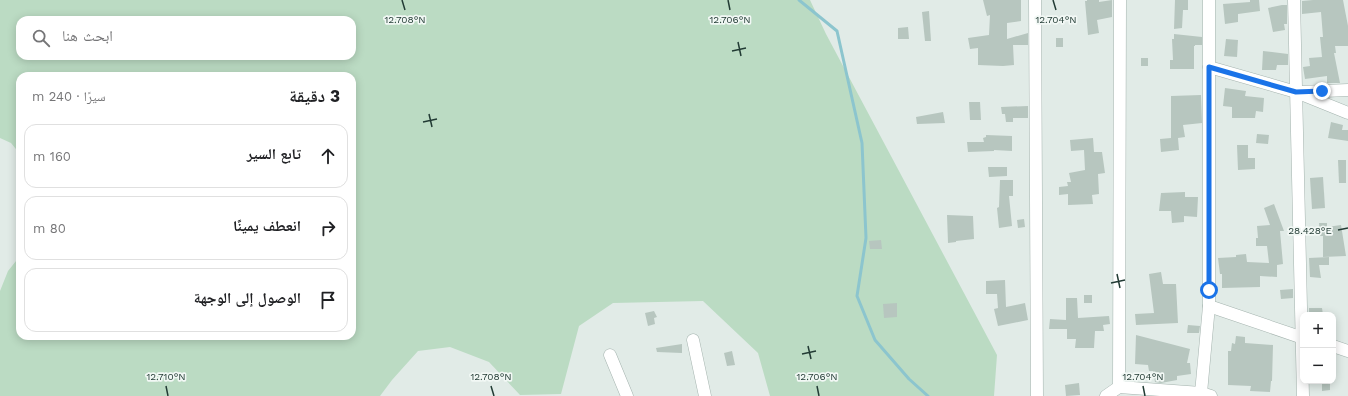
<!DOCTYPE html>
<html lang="ar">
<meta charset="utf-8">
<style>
:root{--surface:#fff;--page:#f2f2f2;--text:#202124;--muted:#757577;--line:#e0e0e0}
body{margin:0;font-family:"Work Sans","Noto Naskh Arabic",sans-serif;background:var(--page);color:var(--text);direction:rtl}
.controls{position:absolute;right:12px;bottom:12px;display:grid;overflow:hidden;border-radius:8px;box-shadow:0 2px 10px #0003}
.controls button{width:36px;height:36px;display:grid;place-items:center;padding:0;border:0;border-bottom:1px solid var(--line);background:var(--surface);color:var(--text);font:20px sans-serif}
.stop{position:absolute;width:12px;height:12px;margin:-9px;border:3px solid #1a73e8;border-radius:50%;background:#fff}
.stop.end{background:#1a73e8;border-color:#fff;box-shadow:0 1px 4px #0008}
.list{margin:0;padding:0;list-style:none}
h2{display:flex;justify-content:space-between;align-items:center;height:52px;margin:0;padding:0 16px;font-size:17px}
h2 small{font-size:13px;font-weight:400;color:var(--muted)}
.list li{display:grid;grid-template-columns:26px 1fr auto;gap:12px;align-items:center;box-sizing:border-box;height:64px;margin:0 8px 8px;padding:0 8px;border:1px solid var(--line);border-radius:12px}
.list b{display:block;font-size:15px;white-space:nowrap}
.list em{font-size:13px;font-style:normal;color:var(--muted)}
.icon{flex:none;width:22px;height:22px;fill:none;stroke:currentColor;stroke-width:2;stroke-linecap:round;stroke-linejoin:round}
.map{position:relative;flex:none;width:1348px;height:396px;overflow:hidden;direction:ltr}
.search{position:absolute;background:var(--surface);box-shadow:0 2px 10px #0003;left:16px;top:16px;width:340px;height:44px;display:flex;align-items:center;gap:10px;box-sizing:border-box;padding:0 14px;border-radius:12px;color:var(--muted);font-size:15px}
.panel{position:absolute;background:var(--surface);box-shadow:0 2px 10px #0003;left:16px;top:72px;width:340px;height:268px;border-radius:12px;direction:rtl}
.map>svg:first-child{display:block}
.green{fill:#bbdbc3;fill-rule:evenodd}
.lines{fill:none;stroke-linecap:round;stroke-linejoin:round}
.stream{stroke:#8cc5ce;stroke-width:3}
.building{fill:#b7c6bf}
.minor-casing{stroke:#a4b3ae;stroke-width:13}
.minor{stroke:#fff;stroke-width:12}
.route{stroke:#1a73e8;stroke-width:5}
.ticks{fill:none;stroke:#223b34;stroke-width:1.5}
.ticks-label{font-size:10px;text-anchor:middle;fill:#223b34;stroke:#f2f8f5;stroke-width:3.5;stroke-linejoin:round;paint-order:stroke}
</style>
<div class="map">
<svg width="1348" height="396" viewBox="0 0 1348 396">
<rect width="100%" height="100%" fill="#e1ebe7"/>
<path class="green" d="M0 0H810L826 34 997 355 994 396H770L758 353 703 301 613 303 579 326 561 394 520 395 489 362 450 347 418 351 392 380 380 396H0V291L8 271 20 256V336H352V76H20V154L11 143 0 138ZM20 20H352V56H20Z"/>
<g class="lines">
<path class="stream" d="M799 0 837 31 862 143 866 238 857 296 875 340 909 379 928 396"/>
</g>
<g class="building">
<path d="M983 0H1021V21L1007 23V39L1028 33V45H1013L1014 65 1003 66 978 65V48L970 49 968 38 989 35 990 15 987 16Z"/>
<path d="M1087 0H1099V2L1112 0V17L1097 20 1099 33 1088 35 1085 1H1087Z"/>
<path d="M1175 0H1188V10H1183L1182 28 1174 29Z"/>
<path d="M1250 0H1259L1260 11 1238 14V22L1225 24 1223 4 1250 2Z"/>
<path d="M1313 0H1343L1348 26V46H1335L1336 53H1334L1340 83H1327V76L1305 79 1303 67 1310 66 1309 58 1322 57 1320 37H1323L1321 12 1302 14V1Z"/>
<path d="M1282 5H1287V24H1284L1285 30 1273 32 1268 8Z"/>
<path d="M929 11 931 41H925L922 12Z"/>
<path d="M908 27 909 39H898V28Z"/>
<path d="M1174 34 1202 37V45H1195V46H1194V69H1170V60H1173L1172 39H1174Z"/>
<rect x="1056" y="38" width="7" height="9"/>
<path d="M1226 39 1238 40 1237 57 1224 56Z"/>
<path d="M1263 51 1288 54V65H1277L1276 70H1262Z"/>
<rect x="1141" y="58" width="7" height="8"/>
<path d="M1225 88 1246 91 1245 96 1264 98 1263 112 1256 111 1255 118H1232V107L1223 106Z"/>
<path d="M1201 95 1202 123 1183 125 1185 137 1178 138 1179 150 1161 152 1160 139 1171 138V96Z"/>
<path d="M969 102H980L981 120H970Z"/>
<path d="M1028 106V118H1013V122H1006L1005 114H1002L1001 107Z"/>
<path d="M943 112 945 123 917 124 916 117Z"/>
<path d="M1331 122 1343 125 1342 130H1348V141L1328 138Z"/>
<path d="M1257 134 1269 135 1268 144 1256 143Z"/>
<path d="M986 135 1012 136V151L994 150V151L968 152 967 142H984L983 138 986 137Z"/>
<path d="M1093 138 1094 152H1102L1105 173 1098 174 1099 194 1092 195 1093 204 1068 205V194L1059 195V187L1068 186 1067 182H1071L1069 173 1085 170 1084 150 1071 151 1070 140Z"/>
<path d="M1237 145H1248V158H1255V169L1238 170Z"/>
<path d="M1338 160H1346V183H1339Z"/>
<path d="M988 167H1007V176L989 177Z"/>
<path d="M1323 177 1325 208 1312 209 1310 178Z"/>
<path d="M1000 180H1013V196H1009L1012 226 999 228 997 208 999 207Z"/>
<path d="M1185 192V197H1198L1197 217 1184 216V222L1172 223 1171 211H1159L1161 193Z"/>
<path d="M1274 204 1284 231H1280L1283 264 1277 265V277L1260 276V287L1222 288V274H1220L1218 258 1236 257V255L1246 254 1247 262 1269 263 1267 246H1256V238H1258L1257 226 1270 225 1264 208Z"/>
<path d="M947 215 973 216 974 239 956 241V242L948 243Z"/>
<path d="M1024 219 1025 227 1018 228 1017 220Z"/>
<path d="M1319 223H1327V227L1341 225 1346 256 1323 257V236H1320Z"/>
<path d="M881 240 882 249H870L869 241Z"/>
<path d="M1329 257V265H1319L1321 278 1310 277 1309 258Z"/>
<path d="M1161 272 1163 284H1176L1178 323 1136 325 1135 314 1154 313 1149 274Z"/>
<path d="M1005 280 1006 307 1025 303 1028 320 998 326 994 309 998 308 997 294H986V281Z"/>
<path d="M1293 289V298L1281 299 1280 290Z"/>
<rect x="1084" y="295" width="8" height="8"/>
<path d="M1066 298H1077L1078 318 1109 316 1110 324 1103 325 1104 331H1095L1094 348H1075L1076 339H1067V329H1049L1050 319 1066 320Z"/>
<path d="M897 303V317L884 318 883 304Z"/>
<path d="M1309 308H1322L1323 315H1309Z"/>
<path d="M654 311 657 317 654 318 655 324 648 326 645 313Z"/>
<path d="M1188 325 1200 326 1199 333H1187Z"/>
<path d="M1136 335 1190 349 1187 363H1190L1191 374 1177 376V380L1161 383 1155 382 1153 371H1149L1148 365 1135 364Z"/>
<path d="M1236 336 1245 337V343L1273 345 1272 381H1271L1270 392 1250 391 1251 386 1228 385V351H1231L1232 343 1235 344Z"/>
<path d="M682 344V353L657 352 656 348Z"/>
<path d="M732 351 735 365 727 366 724 353Z"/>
<path d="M1322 381H1330V390L1322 391Z"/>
<path d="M1079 383 1080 395 1066 396 1065 385Z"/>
</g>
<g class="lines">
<g class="minor-casing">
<g id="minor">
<path d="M1035 0 1037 396"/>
<path d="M1294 0 1303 396"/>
<path d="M1209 67 1296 92 1348 113"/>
<path d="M1301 92 1348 90"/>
<path d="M1209 306 1303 338"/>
<path d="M693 340 705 396"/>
<path d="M1333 346 1348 351"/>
<path d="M610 355 627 396"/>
<path d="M1119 387 1201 393 1211 396"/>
<path d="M1201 393 1209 306V0"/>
<path d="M1106 396 1119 387 1120 0"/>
</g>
</g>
<use href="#minor" class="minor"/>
</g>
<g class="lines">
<path class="route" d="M1209 290V67L1296 92 1322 91"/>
</g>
<path class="ticks" d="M402 0 405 10M728 0 730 10M1053 0 1056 10M738 42 741 56M732 51 746 48M429 114 432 127M423 122 437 119M1338 230 1348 228M1117 274 1120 288M1111 283 1125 280M808 346 811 359M802 354 816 351M166 386 168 396M491 386 494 396M817 386 819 396M1143 386 1145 396"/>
<g class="ticks-label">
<text x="405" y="23">12.708°N</text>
<text x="730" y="23">12.706°N</text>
<text x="1056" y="23">12.704°N</text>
<text x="1310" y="234">28.428°E</text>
<text x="166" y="380">12.710°N</text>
<text x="491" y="380">12.708°N</text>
<text x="817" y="380">12.706°N</text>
<text x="1143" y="380">12.704°N</text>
</g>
</svg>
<div class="controls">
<button>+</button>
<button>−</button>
</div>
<div class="stop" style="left:1209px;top:290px"></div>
<div class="stop end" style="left:1322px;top:91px"></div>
<div class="search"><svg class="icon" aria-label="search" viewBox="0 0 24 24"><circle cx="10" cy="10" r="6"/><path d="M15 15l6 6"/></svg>ابحث هنا</div>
<section class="panel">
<h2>3 دقيقة<small>سيرًا · 240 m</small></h2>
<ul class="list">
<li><svg class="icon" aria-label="ahead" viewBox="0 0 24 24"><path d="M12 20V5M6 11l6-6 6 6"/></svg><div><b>تابع السير</b></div><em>160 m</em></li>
<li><svg class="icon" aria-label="right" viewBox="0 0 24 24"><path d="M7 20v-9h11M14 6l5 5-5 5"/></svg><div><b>انعطف يمينًا</b></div><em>80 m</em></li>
<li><svg class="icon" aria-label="arrive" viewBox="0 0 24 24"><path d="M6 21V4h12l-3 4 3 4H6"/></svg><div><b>الوصول إلى الوجهة</b></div></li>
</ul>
</section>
</div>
